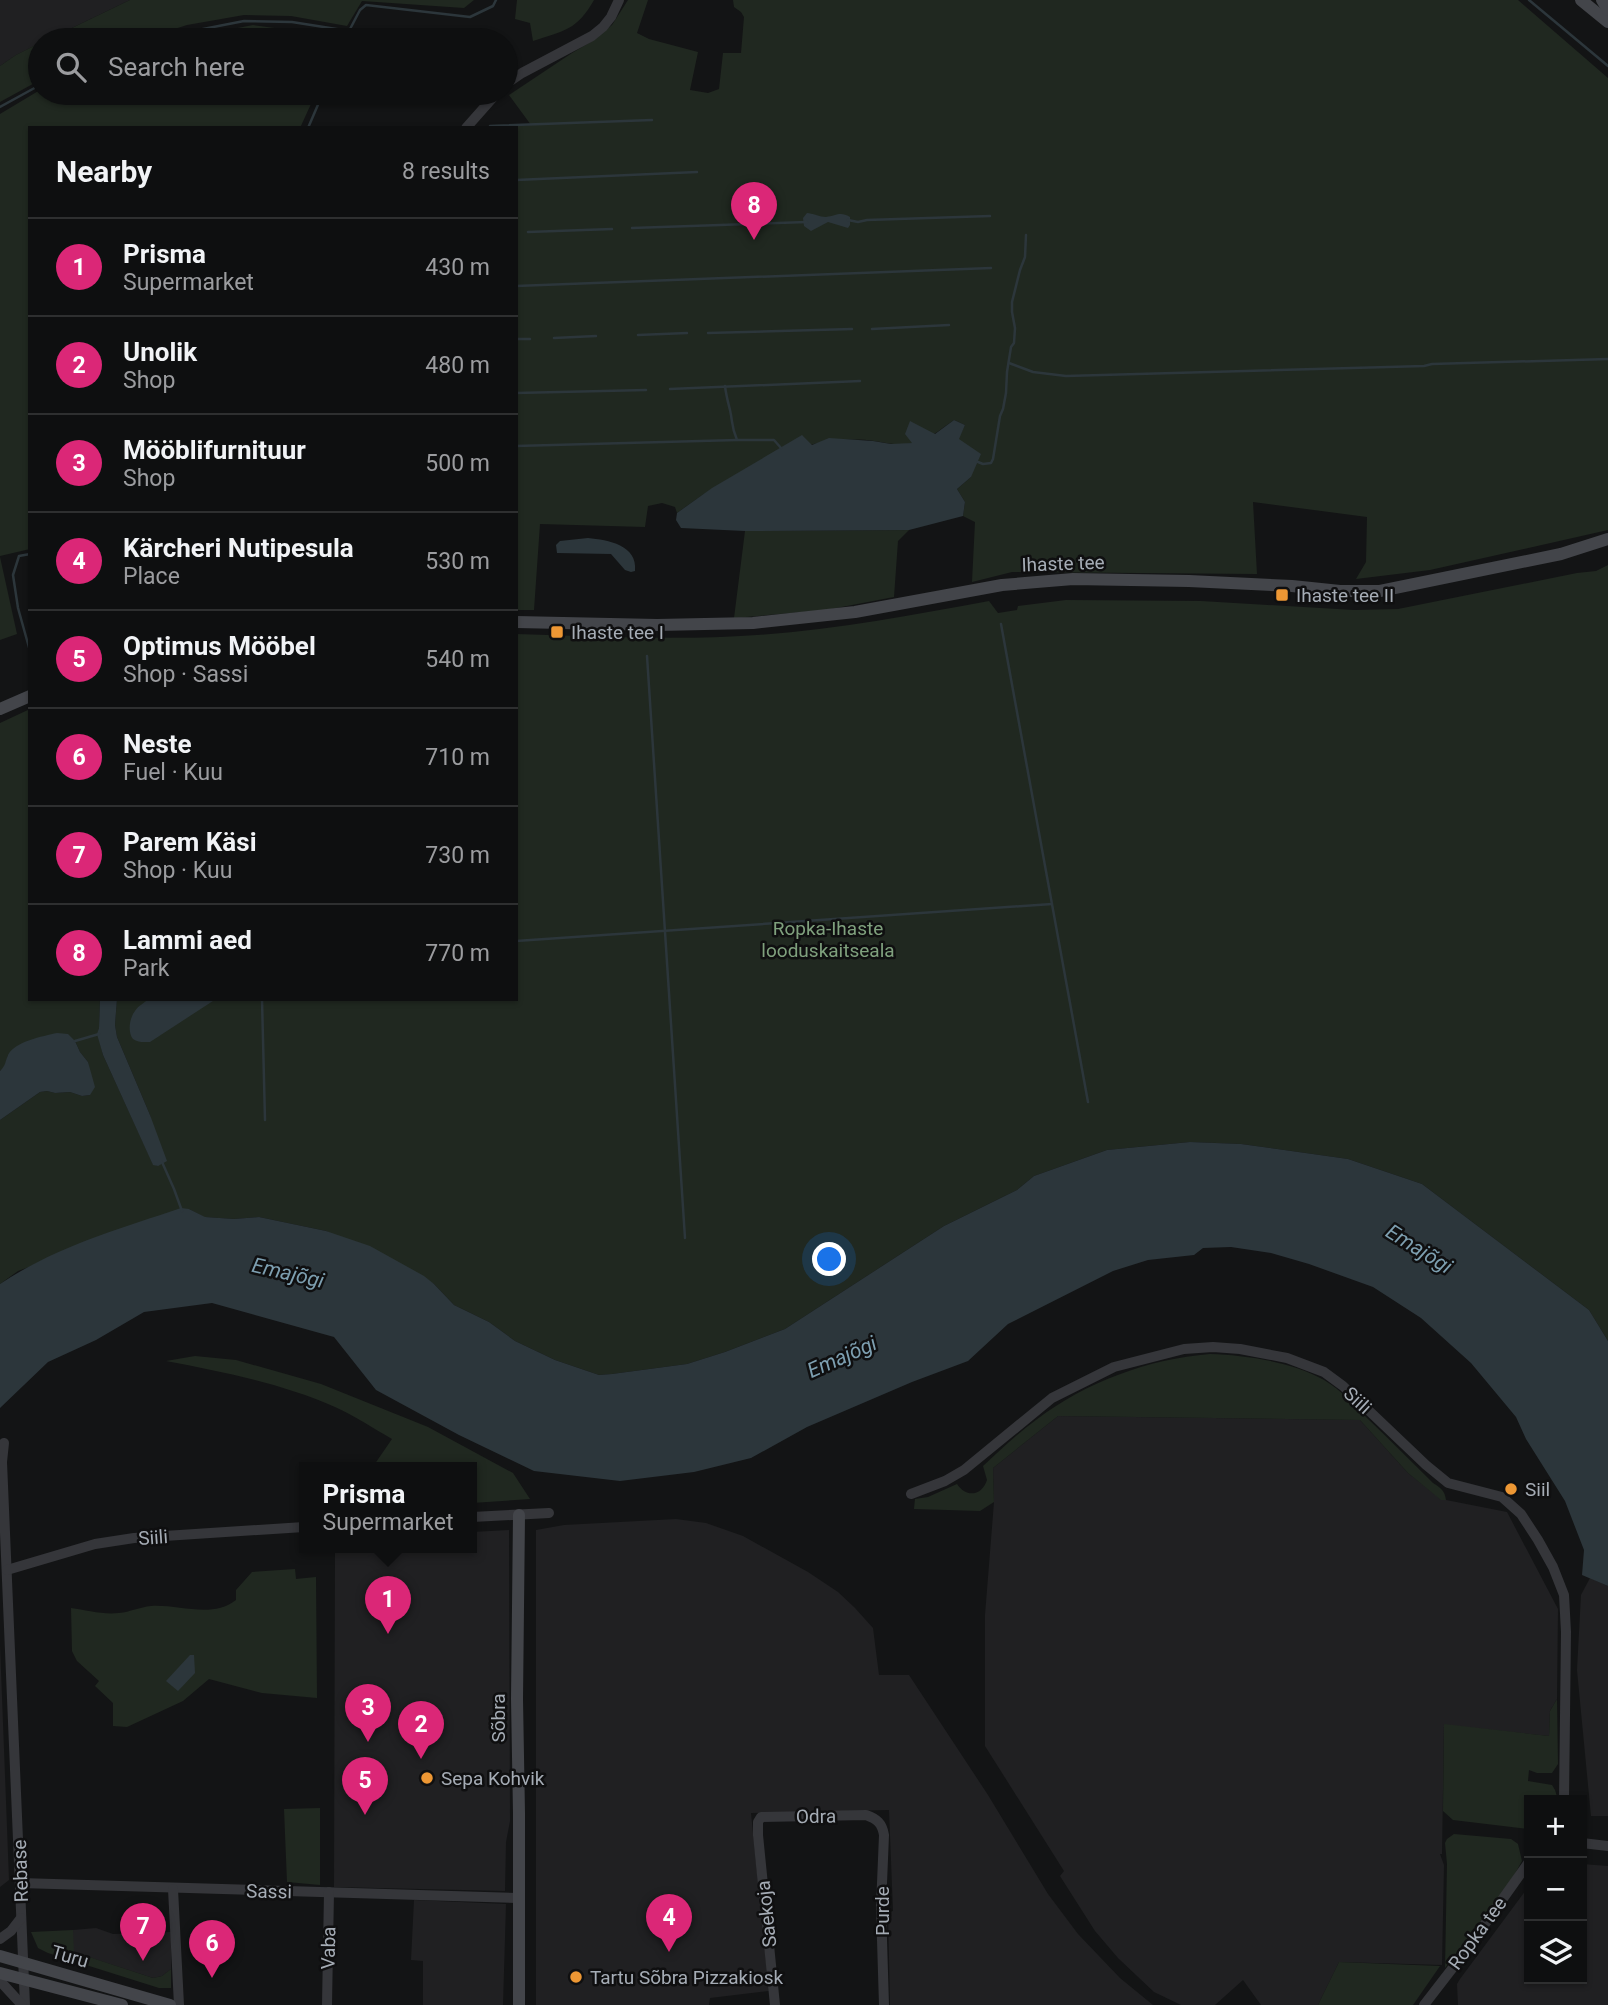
<!DOCTYPE html>
<meta charset="utf-8">
<style>
:root{--surface:#0e0f10;--page:#171819;--text:#f1f3f6;--muted:#9b9c9f;--line:#2e2f30;--accent:#db2777}
body{margin:0;font-family:Roboto,sans-serif;background:var(--page);color:var(--text)}
.controls{position:absolute;right:21px;bottom:21px;display:grid;overflow:hidden;border-radius:0px;box-shadow:0 2px 5px #0004}
.controls button{width:63px;height:63px;display:grid;place-items:center;padding:0;border:0;border-bottom:2px solid var(--line);background:var(--surface);color:var(--text);font:35px sans-serif}
.you{position:absolute;left:830px;top:1260px;width:24px;height:24px;margin:-18px;border:5px solid #fff;border-radius:50%;background:#1a73e8;box-shadow:0 0 0 10px #1a73e833}
.badge{display:grid;place-items:center;width:46px;height:46px;border-radius:50%;background:var(--accent);color:#fff;font-size:23px;font-weight:700}
.pin{position:absolute;translate:-50% -58px;filter:drop-shadow(0 2px 4px #0008)}
.pin::after{content:'';position:absolute;top:37px;width:24px;height:21px;background:inherit;clip-path:polygon(0 0,100% 0,50% 100%)}
.popup{position:absolute;left:299px;top:1462px;width:178px;height:91px;box-sizing:border-box;display:grid;place-content:center;border-radius:0px;background:var(--surface);filter:drop-shadow(0 2px 5px #0005);font-size:23px;white-space:nowrap;color:var(--muted)}
.popup b{font-size:26px;color:var(--text)}
.popup::after{content:'';position:absolute;left:50%;top:100%;margin-left:-14px;border:14px solid transparent;border-top-color:var(--surface)}
.list{margin:0;padding:0;list-style:none}
h2{display:flex;justify-content:space-between;align-items:center;height:91px;margin:0;padding:0 28px;font-size:30px}
h2 small{font-size:23px;font-weight:400;color:var(--muted)}
.list li{display:grid;grid-template-columns:46px 1fr auto;gap:21px;align-items:center;box-sizing:border-box;height:98px;padding:0 28px;border-top:2px solid var(--line)}
.list b{display:block;font-size:26px;white-space:nowrap}
.list p{margin:0;font-size:23px;white-space:nowrap;color:var(--muted)}
.list em{font-size:23px;font-style:normal;color:var(--muted)}
.icon{flex:none;width:38px;height:38px;fill:none;stroke:currentColor;stroke-width:2;stroke-linecap:round;stroke-linejoin:round}
.map{position:relative;flex:none;width:1608px;height:2005px;overflow:hidden}
.search{position:absolute;background:var(--surface);box-shadow:0 2px 5px #0004;left:28px;top:28px;width:490px;height:77px;display:flex;align-items:center;gap:18px;box-sizing:border-box;padding:0 24px;border-radius:38px;color:var(--muted);font-size:26px}
.panel{position:absolute;background:var(--surface);box-shadow:0 2px 5px #0004;left:28px;top:126px;width:490px;height:875px;border-radius:0px}
.map>svg:first-child{display:block}
.built{fill:#202022}
.green{fill:#202820}
.water{fill:#2c363b}
.lines{fill:none;stroke-linecap:round;stroke-linejoin:round}
.stream{stroke:#2c363b;stroke-width:2.5}
.street{stroke:#35363a;stroke-width:10}
.secondary{stroke:#43454a;stroke-width:12}
.poi-dot{fill:#ed9734;stroke:#0f0f10;stroke-width:2.5}
.labels{text-anchor:middle;stroke-width:5;stroke-linejoin:round;paint-order:stroke}
.street-label{font-size:19px;fill:#a5acb5;stroke:#0f0f10}
.poi-label{font-size:19px;fill:#a5acb5;stroke:#0f0f10;text-anchor:start}
.park-label{font-size:19px;fill:#7fa07d;stroke:#0f0f10}
.water-label{font-size:21px;font-style:italic;fill:#7d9fb0;stroke:#0f0f10}
</style>
<div class="map">
<svg width="1608" height="2005" viewBox="0 0 1608 2005">
<rect width="100%" height="100%" fill="#131415"/>
<g class="built">
<path d="M0 0H130L47 40H40V43L16 55 0 66Z"/>
<path d="M1058 1416 1360 1420 1408 1473 1441 1499 1507 1512 1558 1609 1557 1699 1550 1711 1549 1736 1444 1725 1442 1854H1440L1444 1865 1442 1965 1339 1962 1318 2005H1261L1243 1980 1215 2005H1181L1154 1992 1118 1958 1095 1931 1060 1876 1064 1871 985 1746V1615L994 1502 993 1468Z"/>
<path d="M676 1519 706 1523 743 1536 808 1572 838 1592 855 1608 873 1628 879 1675H909L988 1795 1048 1894 1078 1934 1120 1978 1153 2005H890L888 1912 893 1911 889 1810 751 1813 769 1991 710 1998 709 2005H536V1530L564 1525Z"/>
<path d="M509 1530 510 1821 506 1842 505 1891 334 1887 335 1548H472V1532Z"/>
<path d="M1590 1578 1608 1586V1816H1591L1577 1670 1581 1595Z"/>
<path d="M0 1645 9 1880 0 1887Z"/>
<path d="M1582 1864 1608 1866V2005H1458L1457 1984 1460 1979 1529 1886V1979H1582Z"/>
<path d="M414 1900 506 1904 503 2005H423V1961L411 1960Z"/>
<path d="M96 1928 113 1934 171 1932V1969L162 1976 153 1978 73 1952V1930Z"/>
</g>
<g class="green">
<path d="M130 0H474L464 8 362 1 347 26 291 16 244 15 187 25 141 40H47Z"/>
<path d="M517 0H594C577 30 564 31 533 41L530 23 515 19Z"/>
<path d="M628 0H648L637 33 649 39 698 52 690 90 708 93 719 89 723 53H741L744 17 741 12 734 7 733 0H1518L1608 78V530L1430 570 1356 579 1366 562 1367 517 1253 502 1257 574 1012 572 972 582 975 522 963 516 965 502 957 489 971 477 958 439 965 425 954 420C941 429 927 441 912 443 899 446 887 443 874 441 855 438 829 440 810 445 760 458 718 483 677 513L675 507 662 503 648 506 645 527 540 524 534 610H516V128H489L531 125 509 95 572 53 594 40 612 25Z"/>
<path d="M253 25 342 37 341 40H176Z"/>
<path d="M40 43V80L0 102V66L16 55Z"/>
<path d="M40 90V93H316L300 128H30V549L0 556V114Z"/>
<path d="M909 530 898 541 894 597 826 610 734 618 745 531Z"/>
<path d="M0 557 17 634 0 640Z"/>
<path d="M1608 565V1341L1589 1310 1422 1184 1348 1159 1241 1144 1190 1142 1107 1150 1034 1176 1017 1190 944 1226 785 1329 725 1352 687 1364 612 1374 599 1375 555 1360 515 1341 489 1322 454 1305 434 1284 326 1231 259 1217 234 1219 204 1217 189 1209 18 1271 0 1284V1120L40 1092 47 1091 55 1093 70 1092 82 1096 90 1095 88 1062 80 1052 75 1041 8 1055 5 1067 0 1071V723L30 709V999H100L99 1028 98 1034 103 1055 153 1164 158 1166 150 1115 117 1037 115 1025 117 999H516V634C596 636 677 641 757 635 835 630 912 615 989 601L998 613 1017 610 1018 606 1066 600 1201 601 1354 610 1398 609 1577 573 1596 571Z"/>
<path d="M1210 1354C1245 1355 1293 1362 1324 1380 1341 1390 1354 1405 1368 1419 1390 1440 1411 1461 1433 1483 1441 1488 1445 1491 1446 1500H1441L1408 1473 1360 1420 1058 1416 993 1468 994 1502 980 1511 914 1509 915 1499 928 1497 957 1484C966 1498 982 1496 987 1480L983 1466C1000 1450 1017 1434 1036 1420 1086 1382 1148 1359 1210 1354Z"/>
<path d="M195 1356 236 1360 321 1384 428 1427 513 1473 530 1499 472 1503V1468H372L392 1439C373 1428 355 1416 335 1407 281 1383 223 1372 166 1361Z"/>
<path d="M295 1569 296 1579 316 1577 317 1698 262 1693 209 1679 183 1701 127 1727 113 1726V1703L95 1686 99 1681 77 1661 72 1651 71 1608C86 1610 103 1615 119 1613 130 1612 140 1607 151 1606 178 1604 212 1619 236 1600V1590L252 1572Z"/>
<path d="M1557 1699 1558 1764 1552 1773H1537L1529 1770 1528 1781 1552 1785 1555 1790 1558 1800H1529V1829L1453 1820 1443 1811 1444 1724 1549 1736 1550 1711Z"/>
<path d="M320 1808V1885L287 1882 284 1809Z"/>
<path d="M1454 1834 1511 1839 1518 1844 1522 1861 1509 1884 1445 1968 1447 1864 1445 1843 1447 1839Z"/>
<path d="M73 1930 74 1952 153 1978 162 1976 171 1969V1988H159L48 1953 38 1948 31 1932Z"/>
<path d="M1339 1962 1440 1966 1413 2005H1318Z"/>
</g>
<g class="water">
<path d="M807 213C812 213 820 217 826 217 836 216 840 211 850 217V225L848 228 828 222 811 231 804 226 803 218Z"/>
<path d="M954 420 965 425 959 439 981 454 971 477 957 489 965 502 963 516 909 530 745 531 681 528 676 520 677 513 712 488 802 435 812 445 829 438 873 441 891 444 912 443 905 434 910 421 935 434Z"/>
<path d="M588 538C608 540 638 545 635 571L631 572 625 570 611 554 557 553 556 545 560 541Z"/>
<path d="M100 999H117L115 1025 117 1037 150 1115 167 1161 158 1166 153 1165 103 1055 97 1034 99 1028Z"/>
<path d="M149 999H216L150 1042C145 1042 138 1043 133 1039 127 1032 130 1017 135 1011 138 1006 144 1003 149 999Z"/>
<path d="M57 1033 68 1034 75 1041 80 1052 88 1062 95 1087 90 1095 82 1096 70 1092 55 1093 47 1091 40 1092 0 1120V1071C6 1065 5 1062 8 1055 14 1042 43 1036 57 1033Z"/>
<path d="M1190 1142 1241 1144 1348 1159 1422 1184 1589 1310 1608 1341V1586L1582 1575 1584 1550 1565 1501 1526 1439 1516 1417 1471 1363 1421 1318 1373 1287 1309 1264 1271 1253 1231 1247 1203 1248 1194 1255 1148 1260 1113 1271 1008 1324 968 1361 912 1382 807 1427 751 1458 694 1472 620 1481 534 1471 459 1435 376 1390 334 1337 212 1303 144 1312 96 1340 48 1362 0 1408V1284C55 1247 119 1229 181 1208L189 1209 205 1217 234 1219 259 1217 326 1231 370 1246 424 1276 434 1284 454 1305 489 1322 515 1341 555 1360 599 1375 612 1374 687 1364 725 1352 785 1329 944 1226 1017 1190 1034 1176 1107 1150Z"/>
<path d="M190 1655H194L195 1673 178 1691 166 1681Z"/>
</g>
<g class="lines">
<g class="stream">
<path d="M1529 0 1608 66"/>
<path d="M147 40 244 21 292 22 349 31 360 10 366 5 470 17 493 6 496 0"/>
<path d="M345 40 349 31"/>
<path d="M0 107 40 85"/>
<path d="M308 128 323 93"/>
<path d="M489 128 490 126 652 120"/>
<path d="M516 180 697 172"/>
<path d="M848 220 858 222 867 220 990 216"/>
<path d="M632 228 807 222"/>
<path d="M528 232 612 229"/>
<path d="M516 286 991 268"/>
<path d="M872 329 949 325"/>
<path d="M708 333 852 329"/>
<path d="M638 335 687 333"/>
<path d="M554 338 596 336"/>
<path d="M516 339H530"/>
<path d="M1009 363 1033 372 1066 376 1424 366 1432 364 1608 359"/>
<path d="M725 386C726 395 728 402 730 410 733 423 731 426 737 440H774L781 448"/>
<path d="M670 389 860 381"/>
<path d="M516 393 646 390"/>
<path d="M516 446 737 440"/>
<path d="M978 462 983 464 991 463 993 459 1000 416 1003 409 1006 393 1007 372 1011 347 1014 343 1015 328 1012 312V302L1020 270 1025 257 1026 235"/>
<path d="M30 554 19 556 13 575 18 608 30 651"/>
<path d="M1001 624 1088 1102"/>
<path d="M647 656 685 1238"/>
<path d="M516 941 1052 904"/>
<path d="M262 999 265 1120"/>
<path d="M75 1041 99 1034"/>
<path d="M162 1162 174 1189 182 1211"/>
</g>
<g class="street">
<path d="M506 84 522 73 592 36 603 27 611 17 619 0"/>
<path d="M466 128 497 93"/>
<path d="M4 1443 2 1462 25 2005"/>
<path d="M911 1494 945 1481 964 1470 1052 1398 1114 1367 1184 1349 1213 1347 1240 1349 1287 1358 1324 1372 1343 1386 1426 1465 1448 1483 1502 1497 1521 1514 1538 1540 1553 1567 1564 1595 1566 1632 1564 1800"/>
<path d="M472 1517 549 1513"/>
<path d="M7 1570 95 1544 134 1538 304 1527"/>
<path d="M1582 1843 1608 1846"/>
<path d="M20 1883 518 1898"/>
<path d="M173 1889 179 2005"/>
<path d="M0 1939 11 1931 21 1918"/>
<path d="M0 1981 22 2005"/>
<path d="M327 2005 329 1892"/>
<path d="M775 2005 758 1835V1822L761 1817 866 1815C877 1819 882 1823 884 1835L881 1907 884 2005"/>
<path d="M1424 2005 1465 1952 1529 1862"/>
</g>
<g class="secondary">
<path d="M1581 0 1608 22"/>
<path d="M1602 0 1608 10"/>
<path d="M516 622 657 625 753 623 855 612 1002 585 1073 579 1189 581 1292 586 1340 591H1380L1561 554 1608 539"/>
<path d="M0 709 30 696"/>
<path d="M519 1515 517 1699 519 1813V2005"/>
<path d="M0 1956 170 2005"/>
<path d="M0 1973 122 2005"/>
</g>
</g>
<g class="poi-dot">
<rect x="1275" y="588" width="14" height="14" rx="3.5"/>
<rect x="550" y="625" width="14" height="14" rx="3.5"/>
<circle cx="1511" cy="1489" r="7"/>
<circle cx="427" cy="1778" r="7"/>
<circle cx="576" cy="1977" r="7"/>
</g>
<g class="labels">
<g class="street-label">
<text transform="translate(1063 563) rotate(-2)" y="7">Ihaste tee</text>
<text transform="translate(1358 1400) rotate(43)" y="7">Siili</text>
<text transform="translate(153 1537) rotate(-4)" y="7">Siili</text>
<text transform="translate(498 1718) rotate(-90)" y="7">Sõbra</text>
<text transform="translate(816 1816) rotate(-1)" y="7">Odra</text>
<text transform="translate(20 1871) rotate(-92)" y="7">Rebase</text>
<text transform="translate(269 1891) rotate(1)" y="7">Sassi</text>
<text transform="translate(882 1911) rotate(-90)" y="7">Purde</text>
<text transform="translate(766 1914) rotate(-96)" y="7">Saekoja</text>
<text transform="translate(1477 1933) rotate(-54)" y="7">Ropka tee</text>
<text transform="translate(328 1948) rotate(-89)" y="7">Vaba</text>
<text transform="translate(70 1956) rotate(16)" y="7">Turu</text>
</g>
<g class="poi-label">
<text x="1296" y="602">Ihaste tee II</text>
<text x="571" y="639">Ihaste tee I</text>
<text x="1525" y="1496">Siil</text>
<text x="441" y="1785">Sepa Kohvik</text>
<text x="590" y="1984">Tartu Sõbra Pizzakiosk</text>
</g>
<g class="park-label">
<text x="828" y="935">Ropka-Ihaste<tspan x="828" dy="22">looduskaitseala</tspan></text>
</g>
<g class="water-label">
<text transform="translate(1419 1249) rotate(32)" y="7">Emajõgi</text>
<text transform="translate(288 1273) rotate(13)" y="7">Emajõgi</text>
<text transform="translate(842 1357) rotate(-24)" y="7">Emajõgi</text>
</g>
</g>
</svg>
<div class="controls">
<button>+</button>
<button>−</button>
<button><svg class="icon" aria-label="layers" viewBox="0 0 24 24"><path d="M12 4l9 5-9 5-9-5zM3 14l9 5 9-5"/></svg></button>
</div>
<div class="you"></div>
<div class="pin badge" style="left:388px;top:1634px">1</div>
<div class="popup"><b>Prisma</b>Supermarket</div>
<div class="pin badge" style="left:421px;top:1759px">2</div>
<div class="pin badge" style="left:368px;top:1742px">3</div>
<div class="pin badge" style="left:669px;top:1952px">4</div>
<div class="pin badge" style="left:365px;top:1815px">5</div>
<div class="pin badge" style="left:212px;top:1978px">6</div>
<div class="pin badge" style="left:143px;top:1961px">7</div>
<div class="pin badge" style="left:754px;top:240px">8</div>
<div class="search"><svg class="icon" aria-label="search" viewBox="0 0 24 24"><circle cx="10" cy="10" r="6"/><path d="M15 15l6 6"/></svg>Search here</div>
<section class="panel">
<h2>Nearby<small>8 results</small></h2>
<ul class="list">
<li><span class="badge">1</span><div><b>Prisma</b><p>Supermarket</p></div><em>430 m</em></li>
<li><span class="badge">2</span><div><b>Unolik</b><p>Shop</p></div><em>480 m</em></li>
<li><span class="badge">3</span><div><b>Mööblifurnituur</b><p>Shop</p></div><em>500 m</em></li>
<li><span class="badge">4</span><div><b>Kärcheri Nutipesula</b><p>Place</p></div><em>530 m</em></li>
<li><span class="badge">5</span><div><b>Optimus Mööbel</b><p>Shop · Sassi</p></div><em>540 m</em></li>
<li><span class="badge">6</span><div><b>Neste</b><p>Fuel · Kuu</p></div><em>710 m</em></li>
<li><span class="badge">7</span><div><b>Parem Käsi</b><p>Shop · Kuu</p></div><em>730 m</em></li>
<li><span class="badge">8</span><div><b>Lammi aed</b><p>Park</p></div><em>770 m</em></li>
</ul>
</section>
</div>
